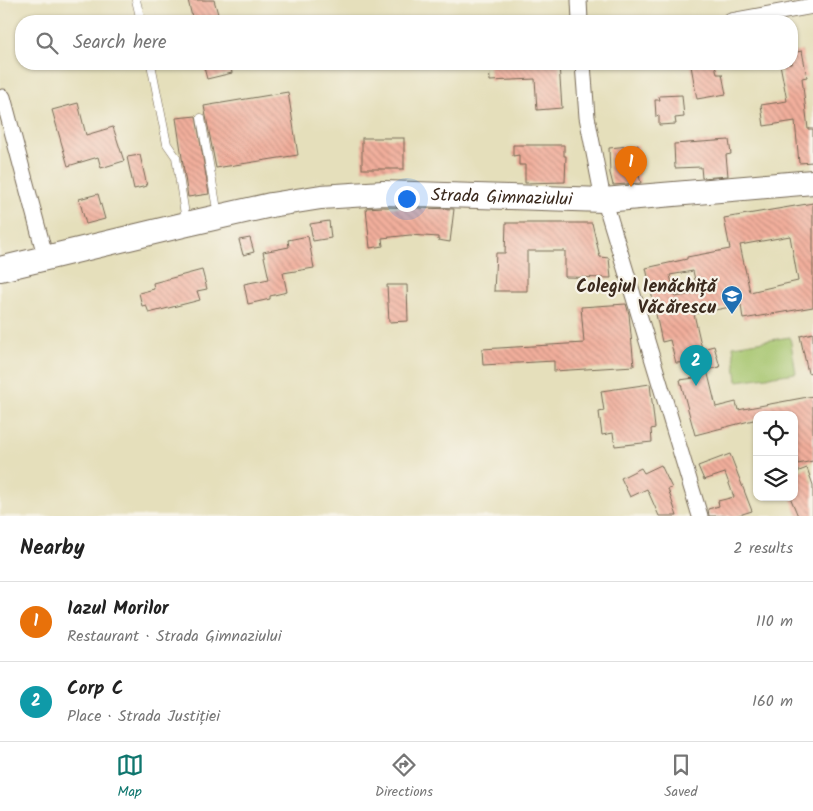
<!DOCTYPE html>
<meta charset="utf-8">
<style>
:root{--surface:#fff;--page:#f2f2f2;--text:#222;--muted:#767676;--line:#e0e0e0;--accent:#0f766e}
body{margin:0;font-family:Kalam,sans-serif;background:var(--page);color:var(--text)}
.controls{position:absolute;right:15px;bottom:15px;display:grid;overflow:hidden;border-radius:10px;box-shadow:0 1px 4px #0004}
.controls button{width:45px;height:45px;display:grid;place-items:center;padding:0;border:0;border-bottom:1px solid var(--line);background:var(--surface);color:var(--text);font:25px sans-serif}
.you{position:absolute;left:406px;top:198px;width:18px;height:18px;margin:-12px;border:4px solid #fff;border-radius:50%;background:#1a73e8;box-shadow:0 0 0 8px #1a73e833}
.badge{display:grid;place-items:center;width:32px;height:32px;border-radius:50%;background:var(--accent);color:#fff;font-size:16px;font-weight:700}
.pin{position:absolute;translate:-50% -41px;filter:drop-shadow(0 1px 2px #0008)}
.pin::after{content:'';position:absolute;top:26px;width:18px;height:15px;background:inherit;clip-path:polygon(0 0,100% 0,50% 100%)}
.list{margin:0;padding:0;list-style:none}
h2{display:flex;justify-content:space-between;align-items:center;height:65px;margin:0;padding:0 20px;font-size:21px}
h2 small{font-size:16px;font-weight:400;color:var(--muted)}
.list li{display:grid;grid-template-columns:32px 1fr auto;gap:15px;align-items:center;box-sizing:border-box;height:80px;padding:0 20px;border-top:1px solid var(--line)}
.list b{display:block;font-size:19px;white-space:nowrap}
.list p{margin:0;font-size:16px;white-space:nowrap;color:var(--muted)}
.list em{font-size:16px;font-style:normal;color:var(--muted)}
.icon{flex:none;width:28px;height:28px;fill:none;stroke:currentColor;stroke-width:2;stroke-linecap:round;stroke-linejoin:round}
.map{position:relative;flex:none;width:813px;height:516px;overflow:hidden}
.search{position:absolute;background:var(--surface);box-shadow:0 1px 4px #0004;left:15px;right:15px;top:15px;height:55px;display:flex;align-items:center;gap:12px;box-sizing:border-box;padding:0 18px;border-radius:20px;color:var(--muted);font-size:19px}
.sheet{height:225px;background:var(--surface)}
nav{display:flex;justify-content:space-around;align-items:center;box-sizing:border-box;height:70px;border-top:1px solid var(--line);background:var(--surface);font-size:14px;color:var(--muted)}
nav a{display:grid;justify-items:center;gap:2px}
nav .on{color:var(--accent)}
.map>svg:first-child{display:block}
.pitch{fill:#a5c56d;stroke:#707846}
.building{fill:url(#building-back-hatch);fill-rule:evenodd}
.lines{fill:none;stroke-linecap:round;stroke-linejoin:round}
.service-casing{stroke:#766955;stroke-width:9}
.minor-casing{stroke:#766955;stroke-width:17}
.primary-casing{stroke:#766955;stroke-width:26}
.service{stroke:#fff;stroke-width:8}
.minor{stroke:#fff;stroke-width:15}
.primary{stroke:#fff;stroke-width:24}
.labels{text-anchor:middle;stroke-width:4.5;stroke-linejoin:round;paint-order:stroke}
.street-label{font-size:18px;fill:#3b2a1e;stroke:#f7f3e8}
.poi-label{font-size:18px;font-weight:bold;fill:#3b2a1e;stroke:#f7f3e8;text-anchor:end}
</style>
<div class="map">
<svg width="813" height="516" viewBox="0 0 813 516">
<defs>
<pattern id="building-back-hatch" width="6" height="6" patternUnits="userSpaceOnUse" patternTransform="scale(1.25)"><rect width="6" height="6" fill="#f2af9c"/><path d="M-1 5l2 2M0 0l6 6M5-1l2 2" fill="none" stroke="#c58f7f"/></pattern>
</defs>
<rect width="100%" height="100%" fill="#f7f3e8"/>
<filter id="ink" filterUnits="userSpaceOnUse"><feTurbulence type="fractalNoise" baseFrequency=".02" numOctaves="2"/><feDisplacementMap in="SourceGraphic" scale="10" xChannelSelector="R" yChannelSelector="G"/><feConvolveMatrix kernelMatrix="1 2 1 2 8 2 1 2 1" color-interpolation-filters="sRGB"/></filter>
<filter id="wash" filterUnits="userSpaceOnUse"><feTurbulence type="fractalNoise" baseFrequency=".0096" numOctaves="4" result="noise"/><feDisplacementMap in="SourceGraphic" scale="20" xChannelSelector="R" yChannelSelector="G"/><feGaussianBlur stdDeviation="1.12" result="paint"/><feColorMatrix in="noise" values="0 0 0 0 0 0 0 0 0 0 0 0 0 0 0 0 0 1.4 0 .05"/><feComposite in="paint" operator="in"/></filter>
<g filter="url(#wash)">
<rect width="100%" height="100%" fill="#e5dfbb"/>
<path class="pitch" d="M790 337 796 373 737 381 733 346Z"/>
<g id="blocks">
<g class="building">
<path d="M188 0H214L220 21H193Z"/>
<path d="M802 51 807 77 802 78 808 129H813V162L799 163 795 121 764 126 761 105 787 101 780 64H792V53Z"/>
<path d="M203 64H230L232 73 207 79Z"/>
<path d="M489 64H559L562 108 537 110 535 79 490 81Z"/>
<path d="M704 64H715L717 74H722L726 94 697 99 691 66Z"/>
<path d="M288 92 298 155 216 168 204 106Z"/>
<path d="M682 95 684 117 675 118 676 124 659 125V116L656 117 655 100H660L659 96Z"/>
<path d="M78 103 86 135 113 127 124 161 101 168 98 157 68 166 52 110Z"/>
<path d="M196 116 209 194 188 197 176 118Z"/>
<rect x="362" y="138" width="42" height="31"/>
<path d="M729 140 731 154 726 155 728 176 702 178 701 167 675 168 674 144Z"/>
<path d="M513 145H564V156H566L565 182 525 183V165H519V155L513 156Z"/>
<path d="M638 145 640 164 636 165 641 183 613 185 610 173 609 148Z"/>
<path d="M140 155 147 186 134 189 127 157Z"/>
<path d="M98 194 105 219 86 224 79 199Z"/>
<path d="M813 203V307L743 319 741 305 694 314 702 349 714 346 720 367 707 370 716 407 736 402 738 410 813 396V461L798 464 794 448V415H757V419L695 435 680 380 694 378 693 362 676 363 670 340 662 342 646 268 687 259V257L730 249 724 218ZM790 236 798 281 750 292 740 245ZM693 271 698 293 675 297 670 275Z"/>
<path d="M383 207 454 209 450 242 438 240V237L410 235 382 238 383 246 370 248 366 208Z"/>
<path d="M329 221 331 238 313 241 310 224Z"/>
<path d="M506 223H592L600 257 609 258 611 278 565 277V251H527V291H494L496 253H505Z"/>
<path d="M308 236 314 268 283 273 287 292 270 296V299L248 304 244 284 269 279 263 252 289 247 288 240Z"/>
<path d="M250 238 254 252 243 255 239 240Z"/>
<path d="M202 270 207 289 197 291 200 300 149 313 146 305 142 306 139 293 154 289 153 283Z"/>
<path d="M387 285H407L408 321 389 322Z"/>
<path d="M626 304 629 314 634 366 554 371V361L483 365 482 349 584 343 581 307Z"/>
<path d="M813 333V372L808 373 800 336Z"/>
<path d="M650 384 655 428 651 429 652 442 615 446 613 433 602 435 599 412 604 411 601 391Z"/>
<path d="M730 454 752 511 736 516H709L708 509 719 506 718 501 734 497 725 473 704 480 698 466Z"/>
<path d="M661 465 672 488 668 489 677 516H659L647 489 630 497 621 478 641 468 644 473Z"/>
<path d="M807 468 813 485V516H798L790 497H794V473Z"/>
</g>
</g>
</g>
<g filter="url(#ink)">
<use href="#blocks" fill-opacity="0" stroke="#766955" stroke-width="1"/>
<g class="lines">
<g class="service-casing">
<g id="service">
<path d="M136 0 141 21"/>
<path d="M151 64 167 144 176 157 186 221"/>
<path d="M201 118 218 215"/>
</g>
</g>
<g class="minor-casing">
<g id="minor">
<path d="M579 0 580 21"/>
<path d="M731 21 813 6"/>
<path d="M583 64 587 117 601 189 700 516"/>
<path d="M3 97 46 259"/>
</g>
</g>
<g class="primary-casing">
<g id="primary">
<path id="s1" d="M0 269 187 224 271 205 321 197 383 193 604 200 813 182"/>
</g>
</g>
<use href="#service" class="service"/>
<use href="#minor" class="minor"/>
<use href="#primary" class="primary"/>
</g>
</g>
<defs>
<g id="school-pin" transform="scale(1.125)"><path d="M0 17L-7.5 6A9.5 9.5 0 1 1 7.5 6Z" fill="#1f6fb2" stroke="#f7f3e8"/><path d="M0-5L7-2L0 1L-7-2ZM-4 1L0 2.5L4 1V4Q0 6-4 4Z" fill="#fff"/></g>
</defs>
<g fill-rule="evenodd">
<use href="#school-pin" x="732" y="296"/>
</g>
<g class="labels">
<g class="street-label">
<text dy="6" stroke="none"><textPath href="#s1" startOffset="510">Strada Gimnaziului</textPath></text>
</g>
<g class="poi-label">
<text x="716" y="292">Colegiul Ienăchiță<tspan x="716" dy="21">Văcărescu</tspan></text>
</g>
</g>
</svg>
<div class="controls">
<button><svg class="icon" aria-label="locate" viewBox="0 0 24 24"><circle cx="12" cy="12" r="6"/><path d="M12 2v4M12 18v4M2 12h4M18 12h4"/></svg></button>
<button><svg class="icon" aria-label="layers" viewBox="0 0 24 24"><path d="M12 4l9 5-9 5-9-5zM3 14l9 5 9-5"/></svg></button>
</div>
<div class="you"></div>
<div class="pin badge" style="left:631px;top:187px;background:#e8710a">1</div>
<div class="pin badge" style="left:696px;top:386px;background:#0f9aa8">2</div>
<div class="search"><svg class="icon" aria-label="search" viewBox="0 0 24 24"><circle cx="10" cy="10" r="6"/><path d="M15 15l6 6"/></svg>Search here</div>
</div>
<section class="sheet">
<h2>Nearby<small>2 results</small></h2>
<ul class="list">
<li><span class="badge" style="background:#e8710a">1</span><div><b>Iazul Morilor</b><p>Restaurant · Strada Gimnaziului</p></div><em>110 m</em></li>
<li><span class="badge" style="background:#0f9aa8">2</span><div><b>Corp C</b><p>Place · Strada Justiției</p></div><em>160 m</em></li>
</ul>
</section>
<nav>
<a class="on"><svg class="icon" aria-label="map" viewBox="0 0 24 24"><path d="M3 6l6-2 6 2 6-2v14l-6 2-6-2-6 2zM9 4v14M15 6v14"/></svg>Map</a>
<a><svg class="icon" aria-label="directions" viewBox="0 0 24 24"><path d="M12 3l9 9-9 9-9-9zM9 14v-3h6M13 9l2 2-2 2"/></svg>Directions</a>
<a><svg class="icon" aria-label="saved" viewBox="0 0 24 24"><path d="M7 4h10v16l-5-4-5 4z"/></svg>Saved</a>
</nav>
